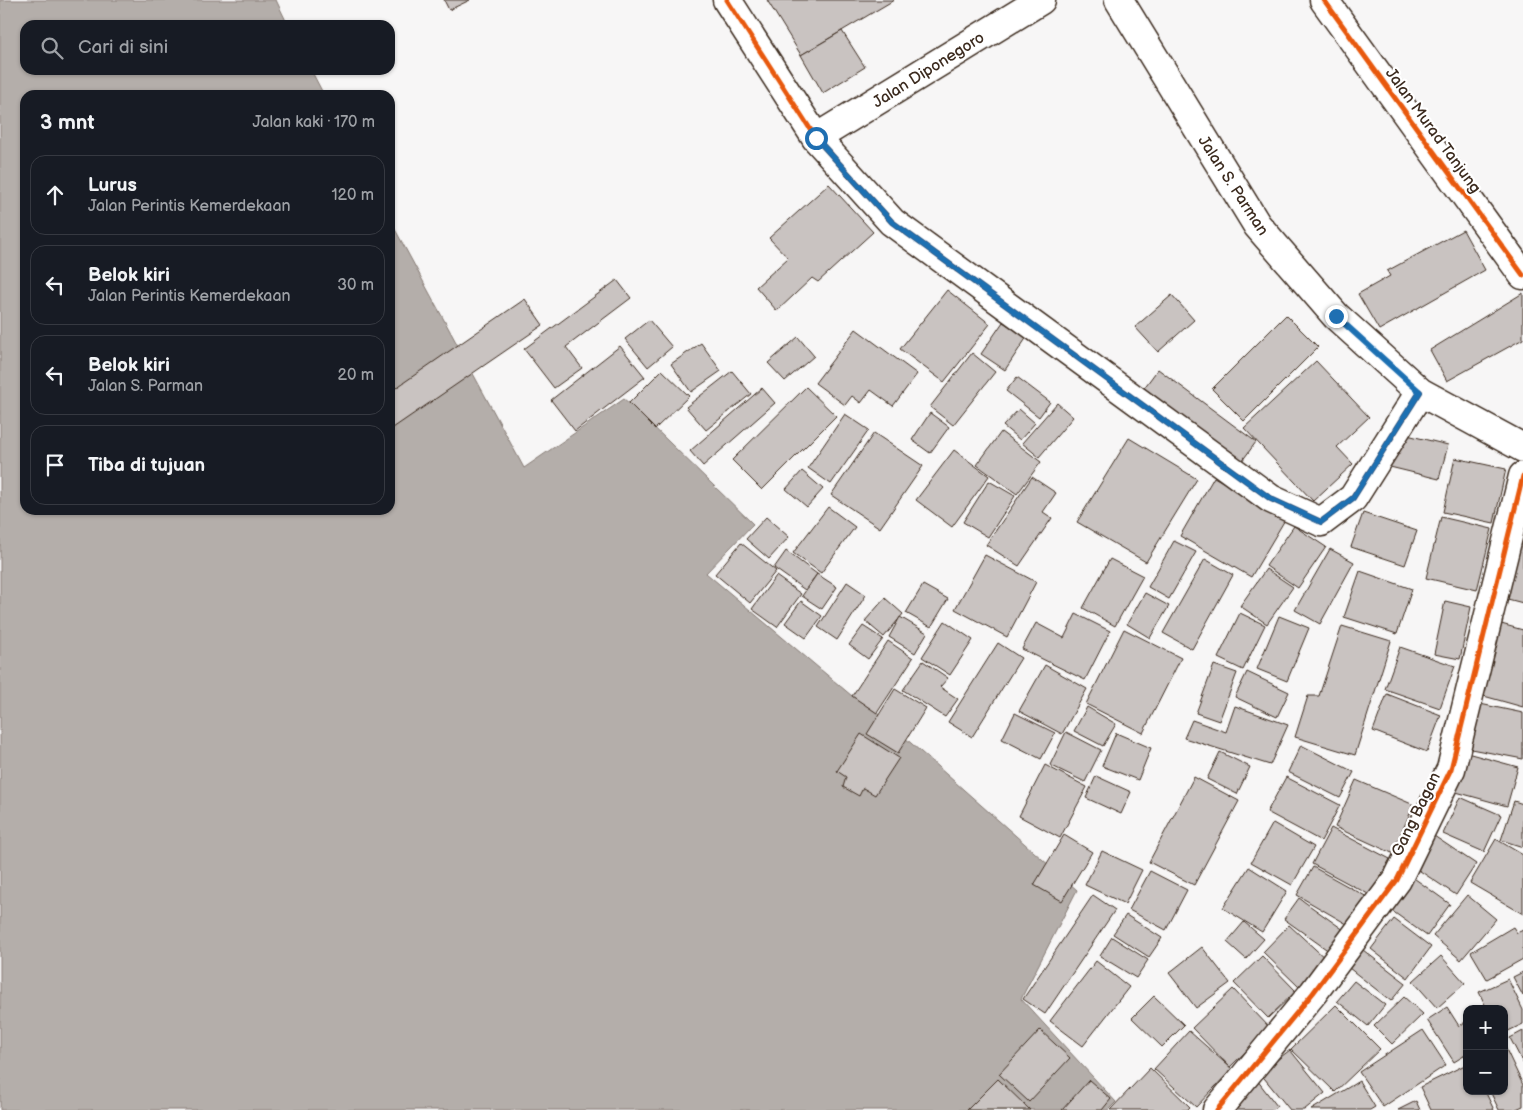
<!DOCTYPE html>
<html lang="id">
<meta charset="utf-8">
<style>
:root{--surface:#171b24;--page:#242831;--text:#f1f3f6;--muted:#9ea1a6;--line:#363941}
body{margin:0;font-family:"Balsamiq Sans",sans-serif;background:var(--page);color:var(--text)}
.controls{position:absolute;right:15px;bottom:15px;display:grid;overflow:hidden;border-radius:10px;box-shadow:0 1px 4px #0004}
.controls button{width:45px;height:45px;display:grid;place-items:center;padding:0;border:0;border-bottom:1px solid var(--line);background:var(--surface);color:var(--text);font:25px sans-serif}
.stop{position:absolute;width:15px;height:15px;margin:-11px;border:4px solid #1f6fb2;border-radius:50%;background:#fff}
.stop.end{background:#1f6fb2;border-color:#fff;box-shadow:0 1px 5px #0008}
.list{margin:0;padding:0;list-style:none}
h2{display:flex;justify-content:space-between;align-items:center;height:65px;margin:0;padding:0 20px;font-size:21px}
h2 small{font-size:16px;font-weight:400;color:var(--muted)}
.list li{display:grid;grid-template-columns:32px 1fr auto;gap:15px;align-items:center;box-sizing:border-box;height:80px;margin:0 10px 10px;padding:0 10px;border:1px solid var(--line);border-radius:15px}
.list b{display:block;font-size:19px;white-space:nowrap}
.list p{margin:0;font-size:16px;white-space:nowrap;color:var(--muted)}
.list em{font-size:16px;font-style:normal;color:var(--muted)}
.icon{flex:none;width:28px;height:28px;fill:none;stroke:currentColor;stroke-width:2;stroke-linecap:round;stroke-linejoin:round}
.map{position:relative;flex:none;width:1523px;height:1110px;overflow:hidden}
.search{position:absolute;background:var(--surface);box-shadow:0 1px 4px #0004;left:20px;top:20px;width:375px;height:55px;display:flex;align-items:center;gap:12px;box-sizing:border-box;padding:0 18px;border-radius:15px;color:var(--muted);font-size:19px}
.panel{position:absolute;background:var(--surface);box-shadow:0 1px 4px #0004;left:20px;top:90px;width:375px;height:425px;border-radius:15px}
.map>svg:first-child{display:block}
.water{fill:#b4aeaa;stroke:#847972}
.building{fill:#c9c3c1;stroke:#3b2a1e}
.lines{fill:none;stroke-linecap:round;stroke-linejoin:round}
.street-casing{stroke:#3b2a1e;stroke-width:31}
.secondary-casing{stroke:#3b2a1e;stroke-width:31}
.street{stroke:#fff;stroke-width:28}
.secondary{stroke:#fff;stroke-width:28}
.cycleway-casing{stroke:#fff;stroke-width:8}
.cycleway{stroke:#e8590c;stroke-width:5}
.route{stroke:#1f6fb2;stroke-width:6}
.labels{text-anchor:middle;stroke-width:4.5;stroke-linejoin:round;paint-order:stroke}
.street-label{font-size:16px;fill:#3b2a1e;stroke:#fff}
</style>
<div class="map">
<svg width="1523" height="1110" viewBox="0 0 1523 1110">
<rect width="100%" height="100%" fill="#f7f6f6"/>
<filter id="ink" filterUnits="userSpaceOnUse"><feTurbulence type="fractalNoise" baseFrequency=".02" numOctaves="2"/><feDisplacementMap in="SourceGraphic" scale="10" xChannelSelector="R" yChannelSelector="G"/><feConvolveMatrix kernelMatrix="1 2 1 2 8 2 1 2 1" color-interpolation-filters="sRGB"/></filter>
<g filter="url(#ink)">
<path class="water" d="M0 0H276L288 25H25V70H311L324 95H25V510H390V220L524 468 624 399 629 403 753 524 706 573 852 696 877 713 1077 890 1021 999 1116 1102 1108 1110H0Z"/>
<g class="building">
<path d="M444 0H470L449 10Z"/>
<path d="M767 0H894L801 55Z"/>
<path d="M842 31 865 67 823 93 801 55Z"/>
<path d="M829 184 873 232 818 282 812 278 777 311 756 287 788 258 769 238Z"/>
<path d="M1463 230 1485 270 1379 330 1358 294 1390 276 1387 271Z"/>
<path d="M617 280 631 298 566 347 582 368 554 388 524 349Z"/>
<path d="M947 290 990 324 944 382 900 349Z"/>
<path d="M1523 293V339L1447 381 1430 350Z"/>
<path d="M1172 295 1194 320 1158 352 1135 327Z"/>
<path d="M525 299 543 325 390 430V392Z"/>
<path d="M1286 315 1318 347 1244 421 1212 389Z"/>
<path d="M649 320 672 347 648 367 625 339Z"/>
<path d="M1003 322 1027 337 1005 370 981 354Z"/>
<path d="M856 329 917 374 893 406 871 390 861 403 852 396 845 405 815 383Z"/>
<path d="M798 337 814 356 785 381 768 363Z"/>
<path d="M701 343 721 371 691 392 671 364Z"/>
<path d="M620 346 645 377 575 431 551 400Z"/>
<path d="M972 353 995 372 953 425 930 407Z"/>
<path d="M1316 361 1369 417 1337 447 1353 464 1313 501 1244 428Z"/>
<path d="M1158 369 1256 442 1242 461 1144 388Z"/>
<path d="M662 370 689 396 655 429 629 403Z"/>
<path d="M732 371 751 394 706 430 686 407Z"/>
<path d="M1017 377 1050 402 1039 417 1006 391Z"/>
<path d="M806 387 836 416 762 490 732 460Z"/>
<path d="M762 388 775 403 703 466 690 451Z"/>
<path d="M1057 403 1073 417 1039 457 1022 443Z"/>
<path d="M1019 409 1035 423 1020 440 1003 426Z"/>
<path d="M930 413 949 427 930 453 912 440Z"/>
<path d="M845 414 869 430 831 484 808 468Z"/>
<path d="M1001 432 1041 462 1017 494 977 465Z"/>
<path d="M874 433 923 466 880 528 831 495Z"/>
<path d="M1399 433 1448 445 1439 479 1390 467Z"/>
<path d="M1129 438 1197 479 1146 562 1077 522Z"/>
<path d="M954 450 989 476 952 527 916 500Z"/>
<path d="M1455 458 1506 469 1494 523 1443 512Z"/>
<path d="M802 471 823 489 807 507 786 489Z"/>
<path d="M1032 477 1056 493 1043 512 1052 518 1019 566 986 545Z"/>
<path d="M1214 477 1286 518 1251 577 1180 536Z"/>
<path d="M989 481 1015 496 988 537 963 522Z"/>
<path d="M828 507 855 527 821 573 793 553Z"/>
<path d="M1363 513 1417 531 1405 565 1351 547Z"/>
<path d="M766 517 789 537 769 559 746 539Z"/>
<path d="M1441 517 1492 529 1477 590 1426 578Z"/>
<path d="M1294 526 1326 547 1298 588 1266 566Z"/>
<path d="M1515 537 1523 539V603L1500 597Z"/>
<path d="M1174 541 1196 552 1169 599 1148 587Z"/>
<path d="M741 543 776 571 750 603 715 574Z"/>
<path d="M1330 549 1354 562 1320 624 1295 610Z"/>
<path d="M786 551 817 574 805 590 774 568Z"/>
<path d="M985 555 1036 582 1007 637 955 609Z"/>
<path d="M1110 559 1143 576 1115 626 1083 608Z"/>
<path d="M1205 559 1233 575 1192 649 1163 633Z"/>
<path d="M1266 569 1293 587 1267 624 1240 606Z"/>
<path d="M1360 571 1412 589 1397 634 1344 617Z"/>
<path d="M817 574 837 587 822 609 802 596Z"/>
<path d="M776 576 801 594 777 627 752 609Z"/>
<path d="M847 582 866 595 837 640 818 627Z"/>
<path d="M923 585 948 599 931 627 906 613Z"/>
<path d="M1145 593 1169 606 1150 638 1127 624Z"/>
<path d="M885 598 903 614 884 637 865 621Z"/>
<path d="M801 601 822 616 806 638 785 623Z"/>
<path d="M1445 601 1471 607 1460 659 1434 654Z"/>
<path d="M1240 613 1265 625 1243 670 1218 658Z"/>
<path d="M1076 614 1110 631 1085 680 1022 649 1036 623 1064 638Z"/>
<path d="M1279 616 1309 628 1287 681 1257 669Z"/>
<path d="M900 617 927 633 915 653 889 637Z"/>
<path d="M945 621 973 640 950 675 922 657Z"/>
<path d="M1494 622 1523 630V707L1473 693Z"/>
<path d="M863 626 883 639 868 659 849 645Z"/>
<path d="M1342 626 1391 641 1355 755 1295 737 1308 696H1319Z"/>
<path d="M1124 629 1181 658 1143 733 1086 704Z"/>
<path d="M888 641 913 658 877 713 852 696Z"/>
<path d="M998 643 1021 658 972 737 948 722Z"/>
<path d="M1400 647 1455 666 1440 708 1385 689Z"/>
<path d="M923 661 948 678 940 687 958 699 945 717 903 690Z"/>
<path d="M1045 665 1087 689 1062 734 1019 711Z"/>
<path d="M1214 665 1237 673 1219 721 1196 713Z"/>
<path d="M1247 672 1289 692 1277 717 1235 697Z"/>
<path d="M895 689 926 708 898 753 867 734Z"/>
<path d="M1387 694 1441 715 1427 752 1373 731Z"/>
<path d="M1480 704 1523 713V759L1471 749Z"/>
<path d="M1235 706 1288 725 1270 765 1184 738 1192 720 1226 732Z"/>
<path d="M1087 707 1116 724 1103 746 1074 731Z"/>
<path d="M1015 713 1055 733 1041 759 1002 739Z"/>
<path d="M1066 732 1101 750 1085 782 1050 765Z"/>
<path d="M1116 733 1151 748 1138 780 1102 766Z"/>
<path d="M861 734 899 758 875 795 863 788 859 796 843 787 846 777 837 771Z"/>
<path d="M1301 745 1354 772 1340 798 1288 772Z"/>
<path d="M1220 752 1250 767 1237 794 1207 779Z"/>
<path d="M1467 753 1518 767 1507 806 1456 792Z"/>
<path d="M1045 765 1087 787 1060 838 1019 816Z"/>
<path d="M1096 776 1131 792 1121 814 1086 798Z"/>
<path d="M1194 777 1239 801 1194 885 1149 862Z"/>
<path d="M1286 777 1340 805 1321 841 1267 812Z"/>
<path d="M1356 780 1414 805 1392 853 1335 827Z"/>
<path d="M1460 797 1501 815 1484 852 1443 834Z"/>
<path d="M1514 801 1523 804V847L1501 840Z"/>
<path d="M1273 823 1314 847 1292 885 1251 862Z"/>
<path d="M1331 828 1390 859 1370 895 1312 864Z"/>
<path d="M1064 835 1092 852 1062 901 1034 885Z"/>
<path d="M1434 836 1476 864 1456 895 1414 867Z"/>
<path d="M1496 839 1523 855V914L1470 883Z"/>
<path d="M1102 851 1142 870 1125 904 1085 885Z"/>
<path d="M1249 867 1287 891 1262 932 1223 908Z"/>
<path d="M1313 867 1369 898 1352 927 1297 895Z"/>
<path d="M1150 871 1187 890 1166 930 1129 910Z"/>
<path d="M1411 876 1450 904 1427 936 1388 908Z"/>
<path d="M1093 895 1115 910 1045 1014 1023 999Z"/>
<path d="M1467 895 1496 919 1461 960 1433 936Z"/>
<path d="M1299 898 1348 933 1333 954 1284 919Z"/>
<path d="M1126 915 1162 938 1149 957 1113 934Z"/>
<path d="M1394 919 1431 947 1408 978 1371 949Z"/>
<path d="M1244 922 1264 939 1246 959 1227 942Z"/>
<path d="M1289 925 1327 960 1300 988 1263 952Z"/>
<path d="M1513 927 1517 933 1523 930V959L1487 979 1471 952Z"/>
<path d="M1112 937 1148 960 1136 978 1100 956Z"/>
<path d="M1202 947 1230 983 1196 1008 1169 973Z"/>
<path d="M1363 950 1406 983 1391 1001 1349 968Z"/>
<path d="M1262 956 1296 991 1268 1018 1234 983Z"/>
<path d="M1441 956 1465 983 1437 1008 1413 981Z"/>
<path d="M1096 961 1129 987 1083 1046 1050 1021Z"/>
<path d="M1523 972V996L1513 977Z"/>
<path d="M1508 979 1523 1010V1024L1504 1033V1009H1487L1479 992Z"/>
<path d="M1354 981 1385 1005 1368 1026 1337 1001Z"/>
<path d="M1233 989 1270 1028 1230 1067 1192 1028Z"/>
<path d="M1154 996 1184 1025 1162 1047 1132 1018Z"/>
<path d="M1404 997 1423 1014 1392 1044 1374 1026Z"/>
<path d="M1336 1005 1380 1049 1335 1092 1291 1049Z"/>
<path d="M1447 1007 1459 1026 1467 1021V1054L1454 1062 1427 1020Z"/>
<path d="M1040 1030 1070 1058 1029 1102 999 1074Z"/>
<path d="M1423 1030 1446 1065 1383 1107 1359 1072Z"/>
<path d="M1189 1031 1232 1069 1196 1107 1154 1069Z"/>
<path d="M1523 1031V1063L1510 1038Z"/>
<path d="M1504 1045 1523 1085V1106L1514 1110H1499L1490 1091H1504Z"/>
<path d="M1290 1050 1325 1093 1304 1110H1290L1260 1073Z"/>
<path d="M1467 1064V1091H1485L1494 1110H1431L1420 1087Z"/>
<path d="M1150 1068 1190 1107 1187 1110H1110Z"/>
<path d="M998 1079 1030 1110H967Z"/>
<path d="M1089 1080 1111 1099 1102 1110H1062Z"/>
<path d="M1257 1080 1277 1106 1272 1110H1226Z"/>
<path d="M1359 1081 1375 1107 1370 1110H1311Z"/>
<path d="M1416 1101 1420 1110H1398Z"/>
</g>
<g class="lines">
<g class="street-casing">
<g id="street">
<path d="M727 0 816 138 892 222 1271 499 1321 522 1353 498 1420 392"/>
<path d="M1324 0 1523 275"/>
<path d="M816 138 1041 0"/>
<path d="M1217 1110 1313 993 1397 880 1451 769 1523 476"/>
</g>
</g>
<g class="secondary-casing">
<path id="secondary" d="M1119 0 1257 225 1336 316 1420 392 1523 448"/>
</g>
<use href="#street" class="street"/>
<use href="#secondary" class="secondary"/>
<g class="cycleway-casing">
<g id="cycleway">
<path d="M727 0 816 138 892 222 1271 499 1321 522 1353 498 1420 392"/>
<path d="M1324 0 1523 275"/>
<path d="M1217 1110 1313 993 1397 880 1451 769 1523 476"/>
</g>
</g>
<use href="#cycleway" class="cycleway"/>
</g>
</g>
<g class="lines" filter="url(#ink)">
<path class="route" d="M816 138 892 222 1271 499 1321 522 1353 498 1420 392 1336 316"/>
</g>
<g class="labels">
<g class="street-label">
<text transform="translate(928 69) rotate(-32)" y="6">Jalan Diponegoro</text>
<text transform="translate(1434 130) rotate(54)" y="6">Jalan Murad Tanjung</text>
<text transform="translate(1234 185) rotate(57)" y="6">Jalan S. Parman</text>
<text transform="translate(1415 814) rotate(-64)" y="6">Gang Bagan</text>
</g>
</g>
</svg>
<div class="controls">
<button>+</button>
<button>−</button>
</div>
<div class="stop" style="left:816px;top:138px"></div>
<div class="stop end" style="left:1336px;top:316px"></div>
<div class="search"><svg class="icon" aria-label="search" viewBox="0 0 24 24"><circle cx="10" cy="10" r="6"/><path d="M15 15l6 6"/></svg>Cari di sini</div>
<section class="panel">
<h2>3 mnt<small>Jalan kaki · 170 m</small></h2>
<ul class="list">
<li><svg class="icon" aria-label="ahead" viewBox="0 0 24 24"><path d="M12 20V5M6 11l6-6 6 6"/></svg><div><b>Lurus</b><p>Jalan Perintis Kemerdekaan</p></div><em>120 m</em></li>
<li><svg class="icon" aria-label="left" viewBox="0 0 24 24"><path d="M17 20v-9H6M10 6l-5 5 5 5"/></svg><div><b>Belok kiri</b><p>Jalan Perintis Kemerdekaan</p></div><em>30 m</em></li>
<li><svg class="icon" aria-label="left" viewBox="0 0 24 24"><path d="M17 20v-9H6M10 6l-5 5 5 5"/></svg><div><b>Belok kiri</b><p>Jalan S. Parman</p></div><em>20 m</em></li>
<li><svg class="icon" aria-label="arrive" viewBox="0 0 24 24"><path d="M6 21V4h12l-3 4 3 4H6"/></svg><div><b>Tiba di tujuan</b></div></li>
</ul>
</section>
</div>
